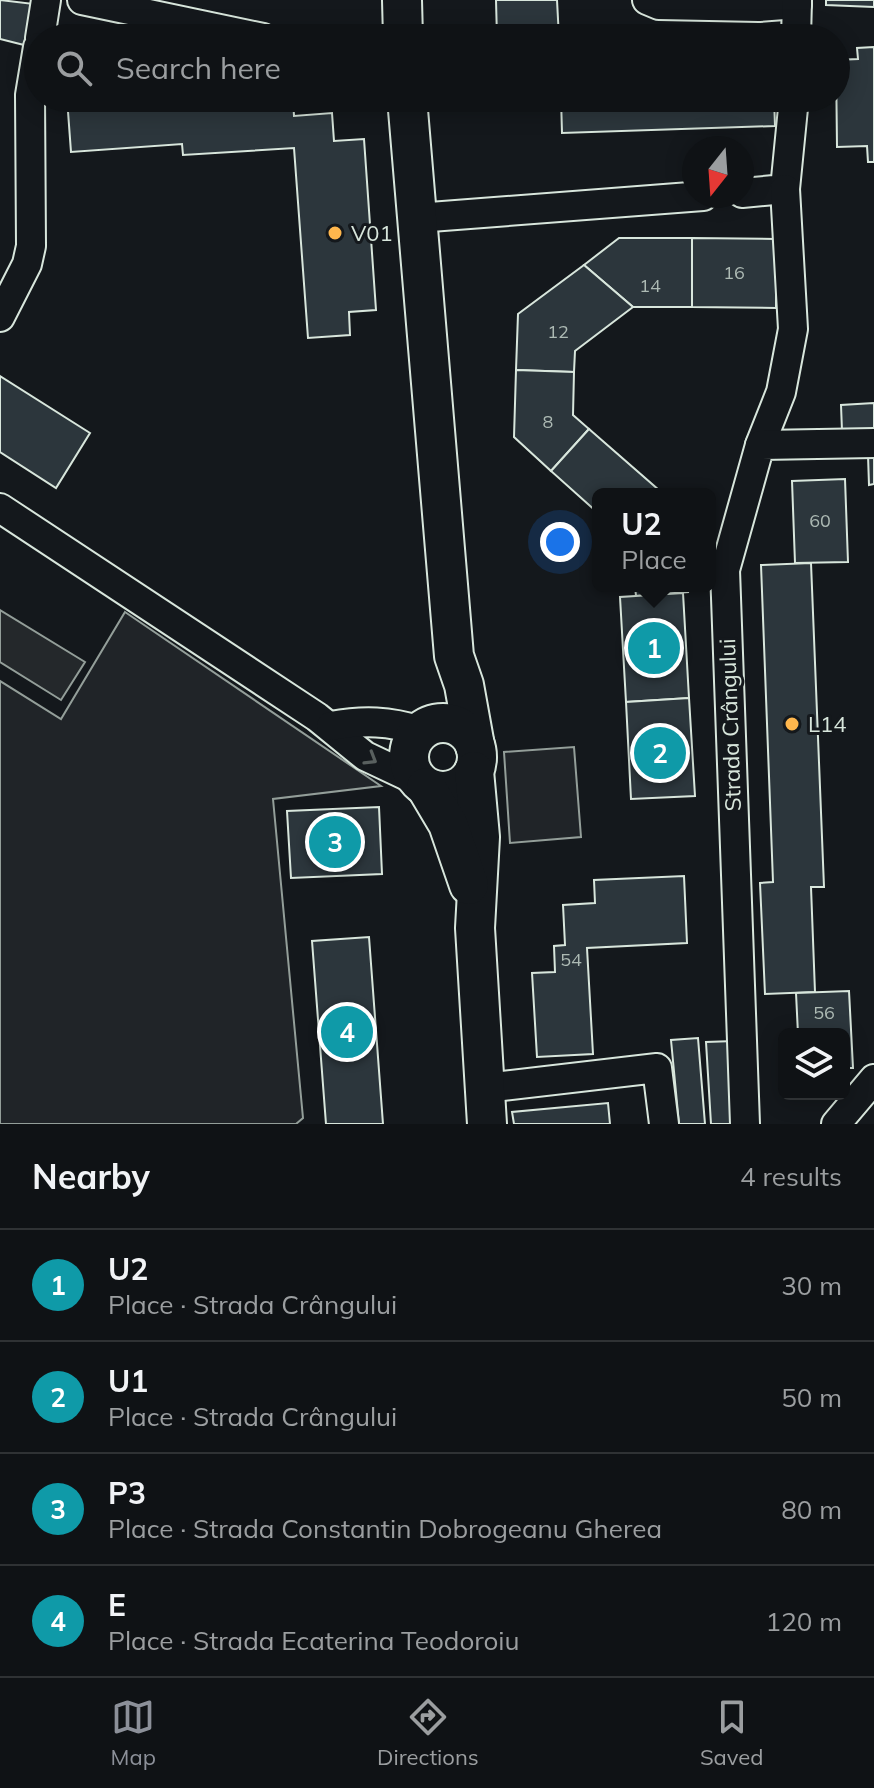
<!DOCTYPE html>
<meta charset="utf-8">
<style>
:root{--surface:#0f1215;--page:#181b1e;--text:#f1f3f6;--muted:#9b9ea0;--line:#2f3234;--accent:#8c9099}
body{margin:0;font-family:Mulish,sans-serif;background:var(--page);color:var(--text)}
.controls{position:absolute;right:24px;bottom:24px;display:grid;overflow:hidden;border-radius:12px;box-shadow:0 4px 20px #0003}
.controls button{width:72px;height:72px;display:grid;place-items:center;padding:0;border:0;border-bottom:2px solid var(--line);background:var(--surface);color:var(--text);font:40px sans-serif}
.compass{position:absolute;left:682px;top:136px;width:72px;height:72px;border-radius:50%;background:var(--surface);box-shadow:0 4px 20px #0003;rotate:197deg}
.you{position:absolute;left:560px;top:542px;width:28px;height:28px;margin:-20px;border:6px solid #fff;border-radius:50%;background:#1a73e8;box-shadow:0 0 0 12px #1a73e833}
.badge{display:grid;place-items:center;width:52px;height:52px;border-radius:50%;background:var(--accent);color:#fff;font-size:26px;font-weight:700}
.pin{position:absolute;translate:-50% -50%;border:4px solid #fff;box-shadow:0 2px 8px #0006}
.popup{position:absolute;left:592px;top:488px;width:124px;height:104px;box-sizing:border-box;display:grid;place-content:center;border-radius:12px;background:var(--surface);filter:drop-shadow(0 2px 6px #0005);font-size:26px;white-space:nowrap;color:var(--muted)}
.popup b{font-size:30px;color:var(--text)}
.popup::after{content:'';position:absolute;left:50%;top:100%;margin-left:-16px;border:16px solid transparent;border-top-color:var(--surface)}
.list{margin:0;padding:0;list-style:none}
h2{display:flex;justify-content:space-between;align-items:center;height:104px;margin:0;padding:0 32px;font-size:34px}
h2 small{font-size:26px;font-weight:400;color:var(--muted)}
.list li{display:grid;grid-template-columns:52px 1fr auto;gap:24px;align-items:center;box-sizing:border-box;height:112px;padding:0 32px;border-top:2px solid var(--line)}
.list b{display:block;font-size:30px;white-space:nowrap}
.list p{margin:0;font-size:26px;white-space:nowrap;color:var(--muted)}
.list em{font-size:26px;font-style:normal;color:var(--muted)}
.icon{flex:none;width:44px;height:44px;fill:none;stroke:currentColor;stroke-width:2;stroke-linecap:round;stroke-linejoin:round}
.map{position:relative;flex:none;width:874px;height:1124px;overflow:hidden}
.search{position:absolute;background:var(--surface);box-shadow:0 4px 20px #0003;left:24px;right:24px;top:24px;height:88px;display:flex;align-items:center;gap:20px;box-sizing:border-box;padding:0 28px;border-radius:44px;color:var(--muted);font-size:30px}
.sheet{height:552px;background:var(--surface)}
nav{display:flex;justify-content:space-around;align-items:center;box-sizing:border-box;height:112px;border-top:2px solid var(--line);background:var(--surface);font-size:22px;color:var(--muted)}
nav a{display:grid;justify-items:center;gap:4px}
nav .on{color:var(--accent)}
.map>svg:first-child{display:block}
.green{fill:#202428;stroke:#939e99;stroke-width:2}
.parking{fill:#24282b;stroke:#939e99;stroke-width:2}
.building{fill:#2c363c;stroke:#d8e6dc;stroke-width:2}
.lines{fill:none;stroke-linecap:round;stroke-linejoin:round}
.minor-casing{stroke:#d8e6dc;stroke-width:32}
.secondary-casing{stroke:#d8e6dc;stroke-width:42}
.minor{stroke:#14181c;stroke-width:28}
.secondary{stroke:#14181c;stroke-width:38}
.oneway{stroke:#59605f}
.poi-dot{fill:#ffb74d;stroke:#14181c;stroke-width:3}
.labels{text-anchor:middle;stroke-width:6;stroke-linejoin:round;paint-order:stroke}
.number-label{font-size:18px;fill:#adbab4}
.poi-label{font-size:22px;fill:#d8e6dc;stroke:#14181c;text-anchor:start}
.street-label{font-size:22px;fill:#d8e6dc;stroke:#14181c}
</style>
<div class="map">
<svg width="874" height="1124" viewBox="0 0 874 1124">
<rect width="100%" height="100%" fill="#14181c"/>
<g class="green">
<path d="M125 612 381 786 273 799 303 1118 296 1124H0V681L61 719Z"/>
<path d="M574 747 581 837 510 843 504 752Z"/>
</g>
<path class="parking" d="M0 610 85 662 61 700 0 662Z"/>
<g class="building">
<path d="M0 0 34 4 24 45 0 39Z"/>
<path d="M496 0H557L559 38H497Z"/>
<path d="M826 0H874V7L826 5Z"/>
<path d="M874 47V162H868L867 146 837 147 836 60 858 59 857 48Z"/>
<path d="M67 98H293L294 116 332 113 334 141 364 139 376 310 349 312 350 335 308 338 294 148 183 155 182 144 71 152Z"/>
<path d="M523 98H561V108L523 109Z"/>
<path d="M561 98H774L775 126 562 133Z"/>
<path d="M619 238H692V307H633L584 265Z"/>
<path d="M692 238 776 239V308L692 307Z"/>
<path d="M584 265 633 307 575 351 574 372 516 370 518 314Z"/>
<path d="M516 370 574 372 573 415 589 429 551 471 514 437Z"/>
<path d="M0 376 90 433 56 488 0 452Z"/>
<path d="M874 403V430L842 431 841 405Z"/>
<path d="M589 429 660 491 658 494H598V513L551 471Z"/>
<path d="M868 455H874V484L869 485Z"/>
<path d="M845 479 848 562 795 563 792 481Z"/>
<path d="M811 563 824 887H811L815 992 765 994 760 883 773 882 761 565Z"/>
<path d="M635 586H687L688 592 636 596Z"/>
<path d="M683 593 689 698 626 702 620 597Z"/>
<path d="M689 698 695 796 631 799 626 702Z"/>
<path d="M379 807 382 874 291 878 287 811Z"/>
<path d="M684 876 687 943 587 948 593 1054 537 1057 532 973 555 972 554 946 565 945 563 905 595 903 594 880Z"/>
<path d="M369 937 383 1124H326L312 941Z"/>
<path d="M849 991 853 1068H844V1034H798L796 993Z"/>
<path d="M698 1038 705 1124H679L671 1040Z"/>
<path d="M734 1041 738 1124H711L706 1042Z"/>
<path d="M608 1103 610 1124H514L512 1112Z"/>
</g>
<g class="lines">
<g class="minor-casing">
<g id="minor">
<path d="M82 0 263 38"/>
<path d="M647 0 659 5 759 7 797 4"/>
<path d="M40 38 46 0"/>
<path d="M796 38 797 0"/>
<path d="M742 193 785 189 794 98"/>
<path d="M417 218 703 196"/>
<path d="M0 317 27 264 31 246 30 95 38 47"/>
<path d="M760 445 781 392 793 329 785 189"/>
<path d="M0 508 317 717 365 756 418 781"/>
<path d="M331 726C364 720 389 721 421 731"/>
<path d="M485 1088 657 1068 664 1124"/>
<path d="M745 1124 725 570 760 445 874 443"/>
<path d="M836 1124 874 1079"/>
</g>
</g>
<g class="secondary-casing">
<g id="secondary">
<path d="M402 0 403 38"/>
<path d="M407 98 454 656 464 685 475 746"/>
<circle cx="443" cy="757" r="34"/>
<path d="M474 771 480 837 475 928 487 1124"/>
<path d="M426 787 448 824 469 885"/>
</g>
</g>
<use href="#minor" class="minor"/>
<use href="#secondary" class="secondary"/>
</g>
<defs><path id="oneway-chevron" d="M-2-3.5L2.5 0L-2 3.5" fill="none" stroke-width="1.6" stroke-linecap="round" stroke-linejoin="round" transform="scale(2)"/></defs>
<use class="oneway" href="#oneway-chevron" transform="translate(371 759) rotate(31)"/>
<g class="poi-dot">
<circle cx="335" cy="233" r="8"/>
<circle cx="792" cy="724" r="8"/>
</g>
<g class="labels">
<g class="number-label">
<text x="734" y="279">16</text>
<text x="650" y="292">14</text>
<text x="558" y="338">12</text>
<text x="548" y="428">8</text>
<text x="820" y="527">60</text>
<text x="571" y="966">54</text>
<text x="824" y="1019">56</text>
</g>
<g class="poi-label">
<text x="351" y="241">V01</text>
<text x="808" y="732">L14</text>
</g>
<g class="street-label">
<text transform="translate(730 725) rotate(-92)" y="8">Strada Crângului</text>
</g>
</g>
</svg>
<div class="controls">
<button><svg class="icon" aria-label="layers" viewBox="0 0 24 24"><path d="M12 4l9 5-9 5-9-5zM3 14l9 5 9-5"/></svg></button>
</div>
<svg class="compass" viewBox="-18 -18 36 36"><path d="M0-13l5 13h-10z" fill="#e53935"/><path d="M0 13l5-13h-10z" fill="#9b9ea0"/></svg>
<div class="you"></div>
<div class="pin badge" style="left:654px;top:648px;background:#0f9aa8">1</div>
<div class="popup"><b>U2</b>Place</div>
<div class="pin badge" style="left:660px;top:753px;background:#0f9aa8">2</div>
<div class="pin badge" style="left:335px;top:842px;background:#0f9aa8">3</div>
<div class="pin badge" style="left:347px;top:1032px;background:#0f9aa8">4</div>
<div class="search"><svg class="icon" aria-label="search" viewBox="0 0 24 24"><circle cx="10" cy="10" r="6"/><path d="M15 15l6 6"/></svg>Search here</div>
</div>
<section class="sheet">
<h2>Nearby<small>4 results</small></h2>
<ul class="list">
<li><span class="badge" style="background:#0f9aa8">1</span><div><b>U2</b><p>Place · Strada Crângului</p></div><em>30 m</em></li>
<li><span class="badge" style="background:#0f9aa8">2</span><div><b>U1</b><p>Place · Strada Crângului</p></div><em>50 m</em></li>
<li><span class="badge" style="background:#0f9aa8">3</span><div><b>P3</b><p>Place · Strada Constantin Dobrogeanu Gherea</p></div><em>80 m</em></li>
<li><span class="badge" style="background:#0f9aa8">4</span><div><b>E</b><p>Place · Strada Ecaterina Teodoroiu</p></div><em>120 m</em></li>
</ul>
</section>
<nav>
<a class="on"><svg class="icon" aria-label="map" viewBox="0 0 24 24"><path d="M3 6l6-2 6 2 6-2v14l-6 2-6-2-6 2zM9 4v14M15 6v14"/></svg>Map</a>
<a><svg class="icon" aria-label="directions" viewBox="0 0 24 24"><path d="M12 3l9 9-9 9-9-9zM9 14v-3h6M13 9l2 2-2 2"/></svg>Directions</a>
<a><svg class="icon" aria-label="saved" viewBox="0 0 24 24"><path d="M7 4h10v16l-5-4-5 4z"/></svg>Saved</a>
</nav>
